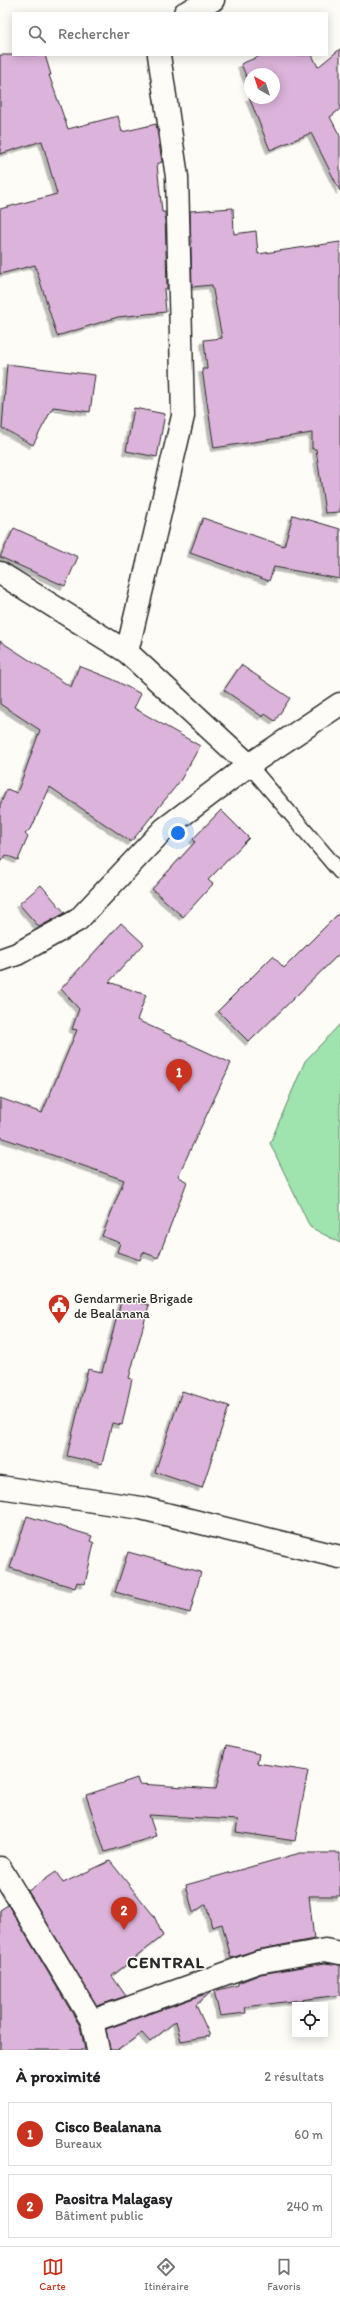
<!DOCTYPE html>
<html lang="fr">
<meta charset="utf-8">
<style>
:root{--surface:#fff;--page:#f2f2f2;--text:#202124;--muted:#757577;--line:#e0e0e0;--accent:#c8321e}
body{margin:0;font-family:Itim,sans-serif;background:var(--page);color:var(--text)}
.controls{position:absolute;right:12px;bottom:12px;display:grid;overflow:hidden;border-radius:0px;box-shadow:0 2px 10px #0003}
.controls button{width:36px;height:36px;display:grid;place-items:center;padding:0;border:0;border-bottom:1px solid var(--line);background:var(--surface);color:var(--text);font:20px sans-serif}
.compass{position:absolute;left:244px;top:68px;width:36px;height:36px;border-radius:50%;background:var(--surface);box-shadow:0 2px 10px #0003;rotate:321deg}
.you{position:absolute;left:178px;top:833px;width:14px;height:14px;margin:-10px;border:3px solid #fff;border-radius:50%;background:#1a73e8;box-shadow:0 0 0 6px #1a73e833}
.badge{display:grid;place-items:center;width:26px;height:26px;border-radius:50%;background:var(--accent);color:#fff;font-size:13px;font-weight:700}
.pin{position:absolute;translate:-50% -33px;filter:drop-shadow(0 1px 2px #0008)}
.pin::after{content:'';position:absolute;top:21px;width:14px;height:12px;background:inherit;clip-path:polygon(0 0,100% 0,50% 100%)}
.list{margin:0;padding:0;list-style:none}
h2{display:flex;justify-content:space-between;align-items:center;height:52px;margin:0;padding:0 16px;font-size:17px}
h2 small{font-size:13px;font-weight:400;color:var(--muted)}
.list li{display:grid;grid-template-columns:26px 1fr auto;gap:12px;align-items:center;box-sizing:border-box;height:64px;margin:0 8px 8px;padding:0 8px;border:1px solid var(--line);border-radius:0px}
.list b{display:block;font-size:15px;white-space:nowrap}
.list p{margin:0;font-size:13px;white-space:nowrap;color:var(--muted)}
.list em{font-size:13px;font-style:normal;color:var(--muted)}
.icon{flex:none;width:22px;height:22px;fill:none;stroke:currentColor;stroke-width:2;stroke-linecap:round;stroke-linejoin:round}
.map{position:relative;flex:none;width:340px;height:2050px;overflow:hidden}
.search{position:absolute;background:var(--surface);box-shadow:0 2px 10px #0003;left:12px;right:12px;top:12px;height:44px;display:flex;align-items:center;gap:10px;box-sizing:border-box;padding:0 14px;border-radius:0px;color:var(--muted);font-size:15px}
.sheet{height:196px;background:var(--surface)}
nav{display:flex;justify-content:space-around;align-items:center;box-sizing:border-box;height:56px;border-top:1px solid var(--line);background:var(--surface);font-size:11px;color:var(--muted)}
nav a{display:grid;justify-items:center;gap:2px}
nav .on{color:var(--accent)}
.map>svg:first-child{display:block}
.green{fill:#9fe3ae;stroke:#65876c}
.building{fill:#dcb3da;stroke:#2b2b2b;filter:url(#shadow)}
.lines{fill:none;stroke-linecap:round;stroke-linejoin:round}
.lane-casing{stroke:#2b2b2b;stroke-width:17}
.street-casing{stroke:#2b2b2b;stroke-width:25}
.lane{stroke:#fdfcf7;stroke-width:14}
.street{stroke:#fdfcf7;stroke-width:22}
.labels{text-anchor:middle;stroke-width:3;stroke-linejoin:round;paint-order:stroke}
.poi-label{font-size:13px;fill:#2b2b2b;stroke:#fdfcf7;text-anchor:start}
.district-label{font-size:17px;font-weight:bold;letter-spacing:1px;fill:#2b2b2b;stroke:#fdfcf7}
</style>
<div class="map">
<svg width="340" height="2050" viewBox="0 0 340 2050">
<defs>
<filter id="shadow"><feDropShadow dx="-3.5" dy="3.5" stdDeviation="0" flood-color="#0004"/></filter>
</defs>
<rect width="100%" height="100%" fill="#fdfcf7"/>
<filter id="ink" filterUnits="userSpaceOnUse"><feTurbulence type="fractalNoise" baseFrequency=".025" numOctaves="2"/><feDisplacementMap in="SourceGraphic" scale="8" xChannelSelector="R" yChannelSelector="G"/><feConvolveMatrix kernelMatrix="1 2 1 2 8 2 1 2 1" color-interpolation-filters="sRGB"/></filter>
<g filter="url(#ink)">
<path class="green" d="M340 1024V1243L310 1227 270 1143 305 1061Z"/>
<g class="building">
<path d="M340 49V109L330 117 340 136V191L311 133 270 150 249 97 274 98V74H250V85L241 64 262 55H312L318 67Z"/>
<path d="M0 55H45L51 75H49L68 129 118 116 122 132 156 124 162 162 157 164 162 212H165L167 289H164L166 312 118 317 57 336 35 265 0 274V209L57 194 42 141 0 154Z"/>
<path d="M233 208 234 234 256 231 258 254 340 242V512L325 513 316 449H312V433L214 448 202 369H207L204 340 222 338 212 285 192 287 190 211Z"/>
<path d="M7 364 95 375 90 412 53 407 33 445 2 428Z"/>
<path d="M134 408 165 414 157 457 126 451Z"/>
<path d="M293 515 340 529V579L274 567 269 581 190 553 203 518 284 546Z"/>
<path d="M14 528 78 557 65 586 0 557Z"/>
<path d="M0 641 71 687 79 666 112 679 141 694 134 708 200 746 180 781 131 842 50 787 32 827 25 834 28 837 18 860 6 855 0 862V805L7 789 17 793 40 730 0 704Z"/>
<path d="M241 665 290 698 275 721 265 714 263 717 224 690Z"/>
<path d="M221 810 249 838 208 880 213 884 183 917 152 889 195 842 193 839Z"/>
<path d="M41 885 65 913 39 927 19 904Z"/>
<path d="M340 912V953L249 1042 218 1011 273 956 284 968Z"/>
<path d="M121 923 144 944 109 982 146 995 137 1020 231 1063 178 1176 187 1182 158 1258 143 1252 140 1260 117 1252 120 1243 102 1236 124 1180 0 1137V1098L42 1113 77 1030 72 1029 79 1009 61 989Z"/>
<path d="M122 1298 149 1305 129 1378 132 1379 122 1425 112 1423 102 1464 67 1456 88 1369 102 1372Z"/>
<path d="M182 1391 229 1406 202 1488 155 1472Z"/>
<path d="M27 1516 92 1536 90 1541 94 1543 85 1584 77 1582 75 1588 10 1568Z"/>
<path d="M128 1552 201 1572 190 1613 115 1592Z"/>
<path d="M226 1746 259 1754 257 1763 308 1771 295 1841 236 1832 238 1820 149 1815 156 1836 105 1852 86 1795 137 1778 139 1784 216 1789Z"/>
<path d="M300 1853H340V1896H309L314 1939 256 1950 231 1958 222 1924 212 1927 206 1904 193 1913 186 1885Z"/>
<path d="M110 1861 154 1916 163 1936 112 1976 126 1996 97 2006 28 1891 56 1872 63 1883Z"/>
<path d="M8 1905 80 2026 85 2050H0V1910Z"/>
<path d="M325 1963 340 1965V1995L245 2007 246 2013 220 2016 214 1991 238 1985V1983L261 1974Z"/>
<path d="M211 1992 196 2005 210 2036 181 2041 176 2021 150 2042 142 2033 118 2050H110L106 2029Z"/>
</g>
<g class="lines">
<g class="lane-casing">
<path id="lane" d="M249 765 340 872"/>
</g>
<g class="street-casing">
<g id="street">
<path d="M185 13 213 0"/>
<path d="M0 573 127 652 249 765"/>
<path d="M127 652 183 416 177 177 159 55"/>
<path d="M0 960 17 954 78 920 164 829 249 765 340 704"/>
<path d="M0 1487 141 1508 340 1557"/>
<path d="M0 1868 92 2021 98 2050"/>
<path d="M92 2021 258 1962 325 1950 340 1953"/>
</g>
</g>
<use href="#lane" class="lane"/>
<use href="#street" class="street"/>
</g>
</g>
<defs>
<g id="civic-pin" transform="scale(1.15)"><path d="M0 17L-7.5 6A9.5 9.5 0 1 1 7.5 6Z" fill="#c8321e" stroke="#fdfcf7"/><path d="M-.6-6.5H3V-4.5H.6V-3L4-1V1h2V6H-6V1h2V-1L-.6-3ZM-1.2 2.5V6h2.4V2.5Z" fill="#fff"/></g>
</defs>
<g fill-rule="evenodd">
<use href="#civic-pin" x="59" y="1305"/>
</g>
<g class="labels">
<g class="poi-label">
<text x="74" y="1303">Gendarmerie Brigade<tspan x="74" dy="15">de Bealanana</tspan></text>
</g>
<g class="district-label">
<text x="166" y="1968">CENTRAL</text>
</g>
</g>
</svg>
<div class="controls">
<button><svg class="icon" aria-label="locate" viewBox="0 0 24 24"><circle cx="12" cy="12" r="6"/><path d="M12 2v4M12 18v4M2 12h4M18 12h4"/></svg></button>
</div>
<svg class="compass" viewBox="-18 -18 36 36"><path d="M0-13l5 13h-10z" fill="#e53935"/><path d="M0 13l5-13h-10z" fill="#757577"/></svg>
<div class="you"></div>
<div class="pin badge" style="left:179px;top:1092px">1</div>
<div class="pin badge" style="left:124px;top:1930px">2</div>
<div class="search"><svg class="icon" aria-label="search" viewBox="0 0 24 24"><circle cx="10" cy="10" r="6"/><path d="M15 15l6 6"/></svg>Rechercher</div>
</div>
<section class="sheet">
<h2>À proximité<small>2 résultats</small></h2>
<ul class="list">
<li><span class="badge">1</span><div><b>Cisco Bealanana</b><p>Bureaux</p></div><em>60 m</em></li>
<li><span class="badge">2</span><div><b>Paositra Malagasy</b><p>Bâtiment public</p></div><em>240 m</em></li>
</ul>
</section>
<nav>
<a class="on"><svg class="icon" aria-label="map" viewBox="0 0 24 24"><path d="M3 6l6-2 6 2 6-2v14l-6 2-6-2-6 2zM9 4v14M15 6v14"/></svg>Carte</a>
<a><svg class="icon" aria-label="directions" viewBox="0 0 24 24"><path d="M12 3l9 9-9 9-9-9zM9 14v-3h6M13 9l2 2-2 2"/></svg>Itinéraire</a>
<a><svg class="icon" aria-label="saved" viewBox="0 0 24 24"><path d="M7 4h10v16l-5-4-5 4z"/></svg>Favoris</a>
</nav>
